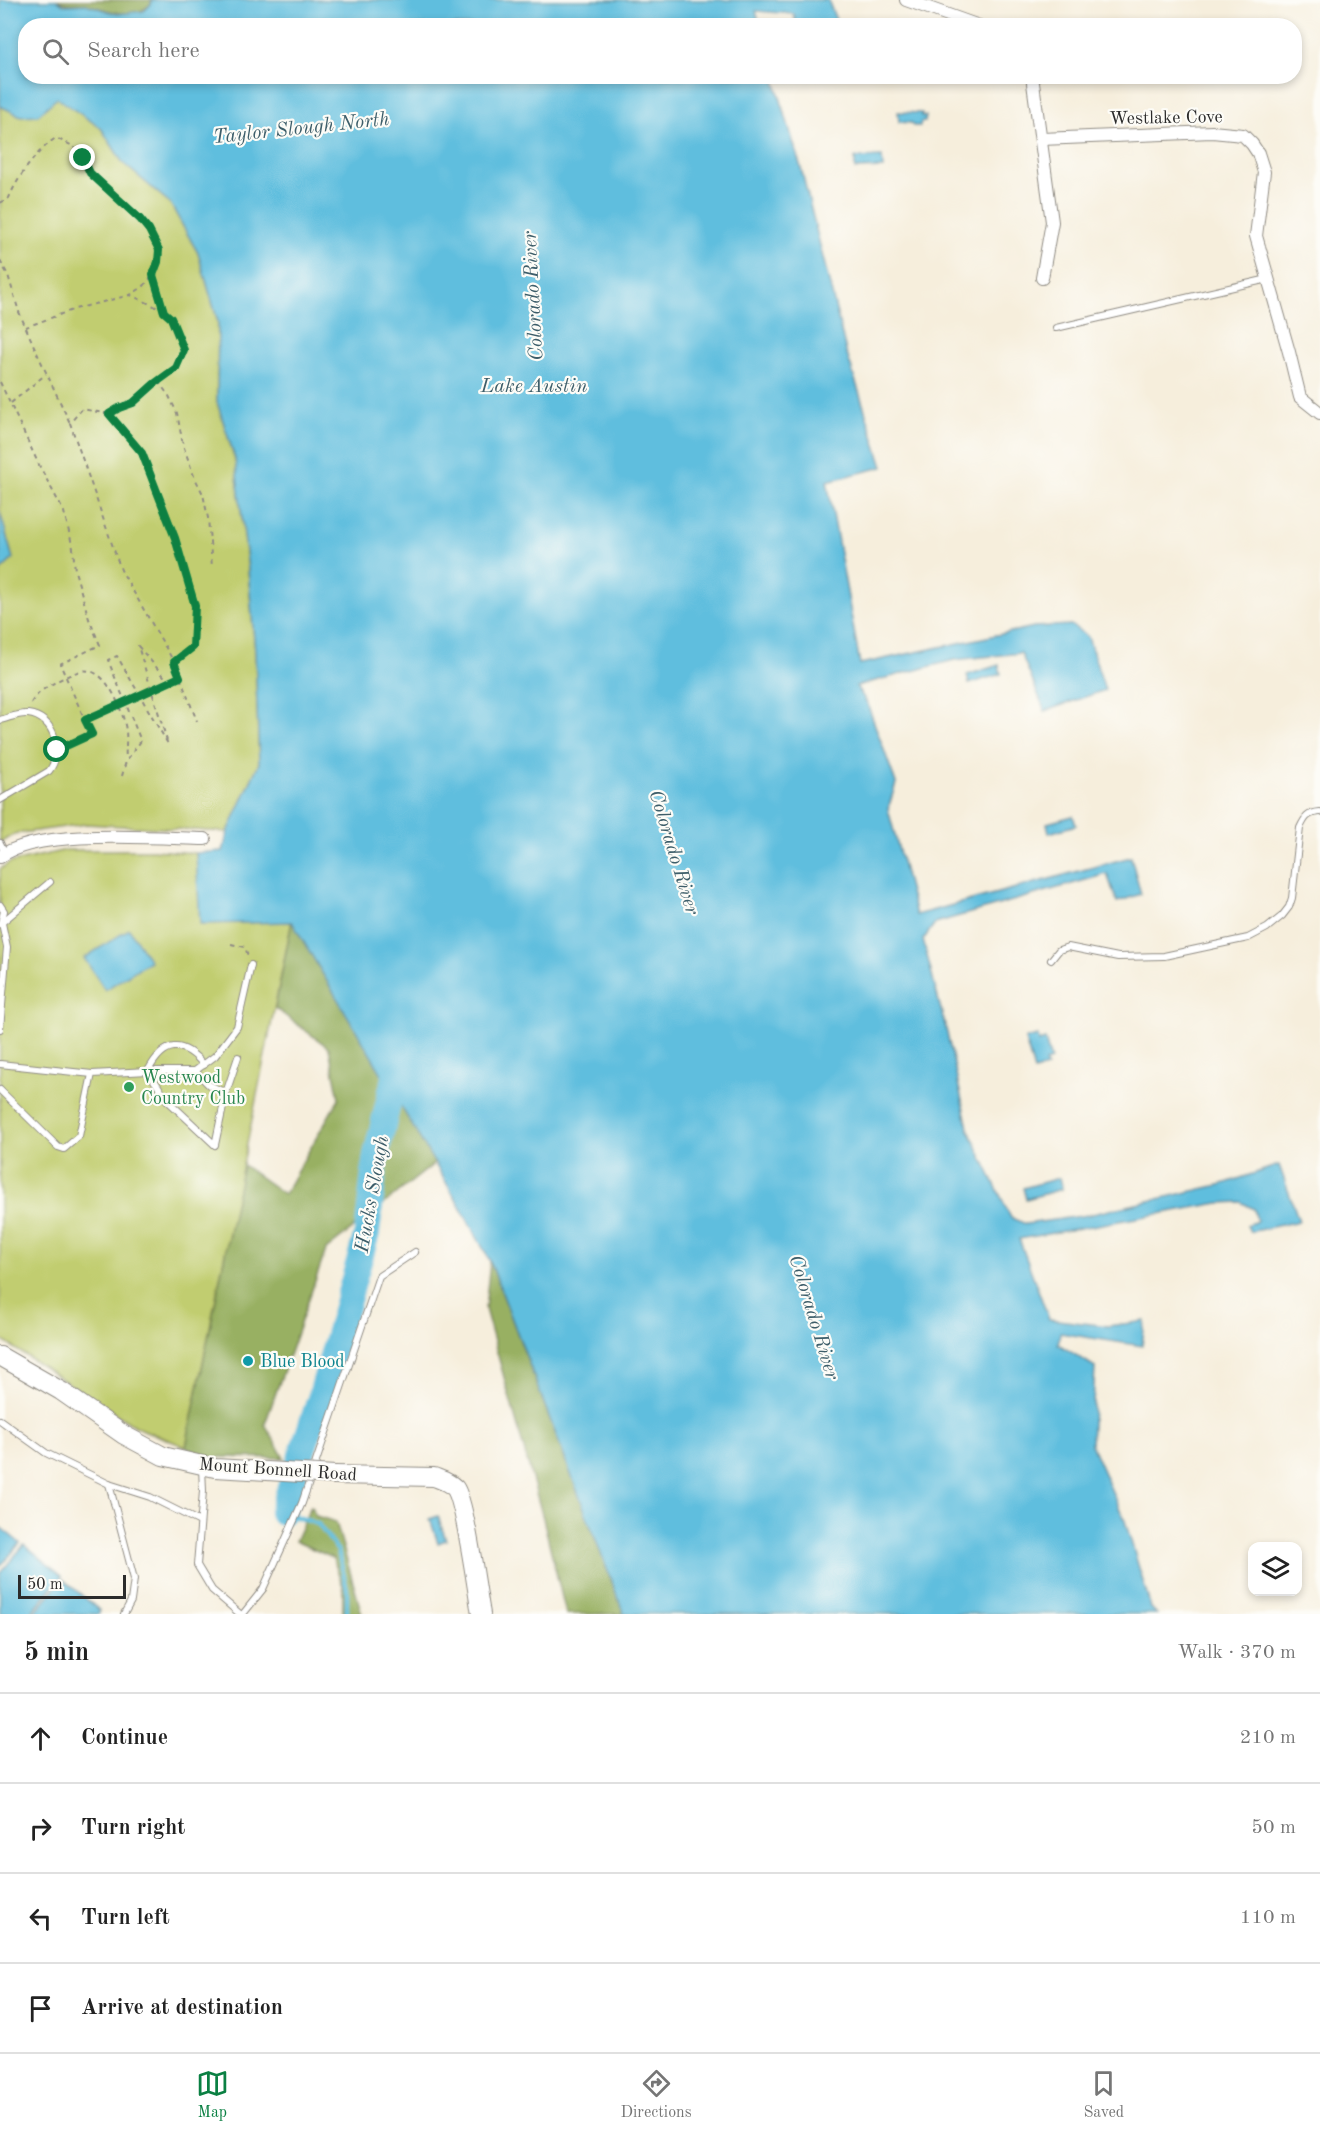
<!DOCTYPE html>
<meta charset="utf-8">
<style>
:root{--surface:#fff;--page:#f2f2f2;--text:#222;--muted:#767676;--line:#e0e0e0;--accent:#0b8043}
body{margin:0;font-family:"Old Standard TT",serif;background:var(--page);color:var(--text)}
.controls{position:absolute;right:18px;bottom:18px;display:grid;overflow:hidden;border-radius:12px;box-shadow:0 3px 9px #0003}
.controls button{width:54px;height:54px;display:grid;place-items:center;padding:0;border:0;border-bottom:2px solid var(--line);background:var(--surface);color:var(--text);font:30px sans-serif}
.scale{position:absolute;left:18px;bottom:15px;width:108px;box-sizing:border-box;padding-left:6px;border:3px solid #2b2b2b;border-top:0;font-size:16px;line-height:21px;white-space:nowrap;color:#2b2b2b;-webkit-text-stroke:4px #fdfcf7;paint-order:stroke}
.stop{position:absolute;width:18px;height:18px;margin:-14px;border:4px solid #0b8043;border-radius:50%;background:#fff}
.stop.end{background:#0b8043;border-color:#fff;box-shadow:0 2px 6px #0008}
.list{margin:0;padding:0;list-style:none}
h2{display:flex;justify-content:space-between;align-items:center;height:78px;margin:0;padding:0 24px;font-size:26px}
h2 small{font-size:20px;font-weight:400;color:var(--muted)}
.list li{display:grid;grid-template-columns:39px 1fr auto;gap:18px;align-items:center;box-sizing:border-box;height:90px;padding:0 24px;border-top:2px solid var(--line)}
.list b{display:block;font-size:22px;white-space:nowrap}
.list em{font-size:20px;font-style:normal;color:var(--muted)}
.icon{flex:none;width:33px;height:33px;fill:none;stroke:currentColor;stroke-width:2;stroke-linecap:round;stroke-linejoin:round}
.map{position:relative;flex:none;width:1320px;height:1614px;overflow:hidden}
.search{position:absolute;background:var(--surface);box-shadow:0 3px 9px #0003;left:18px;right:18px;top:18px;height:66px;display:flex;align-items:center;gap:15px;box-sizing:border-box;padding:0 21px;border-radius:24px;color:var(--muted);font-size:22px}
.sheet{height:438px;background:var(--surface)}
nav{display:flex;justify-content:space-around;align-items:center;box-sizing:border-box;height:84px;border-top:2px solid var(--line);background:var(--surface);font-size:16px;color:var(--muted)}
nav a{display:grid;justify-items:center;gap:3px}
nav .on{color:var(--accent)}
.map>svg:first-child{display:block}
.green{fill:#c1cd6f;stroke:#767c4d;stroke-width:1.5}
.forest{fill:#98b062;stroke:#626e46;stroke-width:1.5}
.water{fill:#5fbede;stroke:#457484;stroke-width:1.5}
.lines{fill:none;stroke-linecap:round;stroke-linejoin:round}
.stream{stroke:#5fbede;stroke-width:4.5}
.river{stroke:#5fbede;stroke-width:26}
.lane-casing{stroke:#908c84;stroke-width:8}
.street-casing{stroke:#908c84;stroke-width:14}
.secondary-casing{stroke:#908c84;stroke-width:20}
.path{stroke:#908c84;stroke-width:2;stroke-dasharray:4.5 4.5;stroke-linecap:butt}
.lane{stroke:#fff;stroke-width:6}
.street{stroke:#fff;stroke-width:12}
.secondary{stroke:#fff;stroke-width:18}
.secondary-bridge-casing{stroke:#908c84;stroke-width:20;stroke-linecap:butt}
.secondary-bridge{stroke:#fff;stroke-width:18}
.route{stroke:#0b8043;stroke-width:8}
.leisure-dot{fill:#2e9e5b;stroke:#fdfcf7;stroke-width:2}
.culture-dot{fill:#0f9aa8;stroke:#fdfcf7;stroke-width:2}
.labels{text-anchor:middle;stroke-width:4.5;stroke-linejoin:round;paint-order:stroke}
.street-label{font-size:18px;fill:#2b2b2b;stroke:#fdfcf7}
.leisure-label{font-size:18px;fill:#27864d;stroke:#fdfcf7;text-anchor:start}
.culture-label{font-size:18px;fill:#0d838f;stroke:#fdfcf7;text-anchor:start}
.water-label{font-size:20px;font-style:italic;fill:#3d5e6a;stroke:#fdfcf7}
</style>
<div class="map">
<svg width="1320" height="1614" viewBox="0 0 1320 1614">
<rect width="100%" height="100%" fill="#fdfcf7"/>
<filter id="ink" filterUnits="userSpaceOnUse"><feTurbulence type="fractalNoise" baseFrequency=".0167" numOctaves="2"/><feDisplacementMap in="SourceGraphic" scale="12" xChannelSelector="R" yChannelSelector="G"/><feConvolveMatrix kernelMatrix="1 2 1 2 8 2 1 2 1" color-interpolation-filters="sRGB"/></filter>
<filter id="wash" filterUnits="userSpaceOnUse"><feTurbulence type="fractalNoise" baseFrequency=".008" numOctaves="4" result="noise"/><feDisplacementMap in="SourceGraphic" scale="24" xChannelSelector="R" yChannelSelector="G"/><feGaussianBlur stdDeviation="1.35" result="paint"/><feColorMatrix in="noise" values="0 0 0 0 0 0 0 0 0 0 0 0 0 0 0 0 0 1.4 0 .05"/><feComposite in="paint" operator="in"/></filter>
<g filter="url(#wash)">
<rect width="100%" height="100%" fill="#f6eedc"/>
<g class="green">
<path d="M57 98 101 128 123 163 170 203 198 253 218 322 217 402 235 459 248 569 255 651 259 763 228 832 86 824 14 834 0 843V571L13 559 0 512V106L21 116Z"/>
<path d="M66 850H153L196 853 201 924 292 921 186 1447 136 1427 0 1339V869L9 863Z"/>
</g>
<g class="forest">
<path d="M56 0H152L151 4C132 22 110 10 88 5 76 2 69 7 56 0Z"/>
<path d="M292 921 435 1163 326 1250 265 1424 284 1458 209 1457 186 1447 243 1165 284 1194 339 1098 329 1048 275 1008Z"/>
<path d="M490 1261 624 1614H566L543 1518 485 1309Z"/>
<path d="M311 1506 316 1516 336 1522 362 1614H343V1586L333 1558 295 1541Z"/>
</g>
<g class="water">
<path d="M0 0H56L64 5 86 4 117 14 144 11 151 4 152 0H828L838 25H796L794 14 756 11 760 25 26 26V76L774 77 801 168 846 351 883 467 827 481 860 664 1034 627 1071 625 1088 637 1105 690 1045 711 1021 653 954 660 856 686 867 703 896 783 888 809 916 915 1131 857 1141 894 1117 902 1107 874 935 923 923 940 947 1033 968 1128 1011 1218 1026 1224 1088 1215 1223 1184 1279 1165 1299 1221 1250 1232 1247 1225 1257 1221 1254 1209 1241 1202 1219 1203 1019 1239 1049 1319 1108 1326 1145 1321 1142 1346 1060 1333 1058 1344 1095 1367 1091 1444 1125 1521 1151 1608 1157 1614H624L490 1261 457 1201 292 922 200 924 196 853 223 851 228 832 259 763 255 651 248 569 235 459 217 402 218 322 198 253 170 203 123 163 101 128 57 98 38 115 21 116 0 106Z"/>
<path d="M898 112 922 113V116H926L925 122H921L920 126H913L912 123 899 122Z"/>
<path d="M882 157 883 168 855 169V158Z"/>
<path d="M0 512 13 559 0 571Z"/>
<path d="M999 665 1001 674 969 684 967 675Z"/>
<path d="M1073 816 1076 825 1049 833 1047 823Z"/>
<path d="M129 929 150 961 105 990 84 958Z"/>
<path d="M1038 1036 1039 1042 1045 1040 1051 1060 1045 1062 1047 1067 1034 1071 1025 1039Z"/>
<path d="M1059 1178 1062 1189 1026 1199 1023 1188Z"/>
<path d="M438 1516 446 1540 438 1543 430 1519Z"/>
<path d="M0 1527 20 1543 0 1567Z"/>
<path d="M24 1545 62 1576 30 1614H0V1573Z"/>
<path d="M63 1579 100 1611 98 1614H33Z"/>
</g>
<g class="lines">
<path class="stream" d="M282 1512 318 1524 338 1551 347 1589V1614"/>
<path class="river" d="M282 1512 320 1399 367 1233 376 1155 397 1066 402 1058"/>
</g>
</g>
<g filter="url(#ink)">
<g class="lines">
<g class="lane-casing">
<g id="lane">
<path d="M1056 328 1268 279"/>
<path d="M0 720C9 718 19 713 28 714 55 717 64 752 49 771L0 800"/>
<path d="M0 843 5 853"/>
<path d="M0 905 4 911 1 923"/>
<path d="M0 924 50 882"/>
<path d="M1051 960 1059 950 1068 947 1118 957 1164 956 1248 938 1267 928 1282 916 1289 907 1292 898 1300 828C1305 817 1308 813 1320 812"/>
<path d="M0 1029 7 947 2 923"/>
<path d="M0 1064 92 1074"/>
<path d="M195 1071H148C164 1041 182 1039 204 1065"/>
<path d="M0 1090 58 1147 64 1149 79 1136 92 1074 148 1071 167 1100 215 1145 226 1093 209 1085 195 1071 215 1056 237 1027 251 965"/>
<path d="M226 1093 238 1057"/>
<path d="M0 1420 46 1453 109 1484 150 1497 200 1522"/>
<path d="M202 1467 203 1491 197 1565 212 1590 240 1614"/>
<path d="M109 1484 134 1579 131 1601 124 1614"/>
<path d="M243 1614 263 1589 302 1503 379 1276 415 1252"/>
</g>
</g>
<g class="street-casing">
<g id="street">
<path d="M906 0 979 26"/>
<path d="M1032 76 1052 222 1042 278"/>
<path d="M1041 139 1212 132 1243 135 1252 144 1258 153 1264 172 1256 236 1289 352 1300 397 1320 413"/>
<path d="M0 857C36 828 158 838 205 839"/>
</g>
</g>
<g class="secondary-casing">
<g id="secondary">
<path d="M0 1356 61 1391 124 1435 163 1456 215 1468 250 1470"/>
<path d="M335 1475 434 1477C442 1480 449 1482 455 1488 465 1501 477 1592 481 1614"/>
</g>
</g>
<g class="path">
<path d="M0 203 9 198C17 178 38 149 56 138L73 146 83 158 90 173 140 219 159 251 158 262 153 275 143 287 130 295 75 309 26 327"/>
<path d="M0 261 8 275 19 312 37 353 70 423"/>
<path d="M153 275 164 313"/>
<path d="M158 381 169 396 177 413 183 445 194 476 203 494 208 518 212 567"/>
<path d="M0 382 40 467 64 512 73 548 75 571 89 619 100 645 60 664 85 720"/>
<path d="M11 403 46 374"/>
<path d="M110 414 119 408 133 403 154 384 176 368 184 350C172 313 165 310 130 295"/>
<path d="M174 662 193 647 195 606 175 538 142 453 109 414 82 409 70 423 121 570 174 662 197 721"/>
<path d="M31 703C39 690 50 685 63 678 70 675 81 669 89 671 109 674 124 713 126 731 127 740 125 749 126 759"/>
<path d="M67 745 91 734 85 720 179 677"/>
<path d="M122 776 126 761 141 741 108 660 117 656 168 744 138 646 169 682"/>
<path d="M231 944 245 947 248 956"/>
</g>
<use href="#lane" class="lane"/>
<use href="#street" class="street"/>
<use href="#secondary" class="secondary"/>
<g class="secondary-bridge-casing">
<path id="secondary-bridge" d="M250 1470 335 1475"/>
</g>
<use href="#secondary-bridge" class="secondary-bridge"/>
</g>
</g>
<g class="lines" filter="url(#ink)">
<path class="route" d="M57 750 92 734 85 720 180 677 174 662 193 647 195 606 175 538 142 453 109 414 119 408 133 403 154 384 176 368 184 350 171 318 164 312 153 275 158 262 159 250 149 230 140 219 90 173 83 158"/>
</g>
<circle class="leisure-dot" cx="129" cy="1087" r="6"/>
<circle class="culture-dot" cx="248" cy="1361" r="6"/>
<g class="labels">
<g class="street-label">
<text transform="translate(1166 117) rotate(-1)" y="6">Westlake Cove</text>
<text transform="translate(278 1469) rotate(4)" y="6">Mount Bonnell Road</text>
</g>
<g class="leisure-label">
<text x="141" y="1083">Westwood<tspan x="141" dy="21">Country Club</tspan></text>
</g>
<g class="culture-label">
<text x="260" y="1367">Blue Blood</text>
</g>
<g class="water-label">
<text transform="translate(301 127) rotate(-6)" y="7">Taylor Slough North</text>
<text transform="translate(532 296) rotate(-93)" y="7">Colorado River</text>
<text x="534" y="392">Lake Austin</text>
<text transform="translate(675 852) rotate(73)" y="7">Colorado River</text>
<text transform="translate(371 1194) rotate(-80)" y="7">Hucks Slough</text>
<text transform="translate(815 1317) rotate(73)" y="7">Colorado River</text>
</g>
</g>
</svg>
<div class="controls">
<button><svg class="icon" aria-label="layers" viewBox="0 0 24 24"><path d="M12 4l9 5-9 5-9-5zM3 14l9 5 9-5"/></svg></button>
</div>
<div class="scale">50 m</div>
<div class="stop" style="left:57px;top:750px"></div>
<div class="stop end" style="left:83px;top:158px"></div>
<div class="search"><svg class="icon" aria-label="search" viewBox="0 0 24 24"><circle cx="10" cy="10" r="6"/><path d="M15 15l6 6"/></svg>Search here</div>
</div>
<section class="sheet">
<h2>5 min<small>Walk · 370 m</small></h2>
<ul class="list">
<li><svg class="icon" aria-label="ahead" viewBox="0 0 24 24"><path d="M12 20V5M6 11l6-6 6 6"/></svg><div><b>Continue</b></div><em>210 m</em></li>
<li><svg class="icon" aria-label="right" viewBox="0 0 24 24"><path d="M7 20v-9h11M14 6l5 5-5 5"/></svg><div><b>Turn right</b></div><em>50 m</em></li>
<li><svg class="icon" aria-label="left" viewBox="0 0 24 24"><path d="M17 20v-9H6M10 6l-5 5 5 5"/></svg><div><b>Turn left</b></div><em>110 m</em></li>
<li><svg class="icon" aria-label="arrive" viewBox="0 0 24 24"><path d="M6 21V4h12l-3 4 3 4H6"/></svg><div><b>Arrive at destination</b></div></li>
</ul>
</section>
<nav>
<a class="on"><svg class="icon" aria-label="map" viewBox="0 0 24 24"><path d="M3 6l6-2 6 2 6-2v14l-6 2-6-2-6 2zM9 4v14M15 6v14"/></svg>Map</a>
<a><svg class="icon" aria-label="directions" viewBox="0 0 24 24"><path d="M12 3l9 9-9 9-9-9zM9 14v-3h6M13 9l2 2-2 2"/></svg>Directions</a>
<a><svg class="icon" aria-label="saved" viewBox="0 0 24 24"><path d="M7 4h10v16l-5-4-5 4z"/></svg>Saved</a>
</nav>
